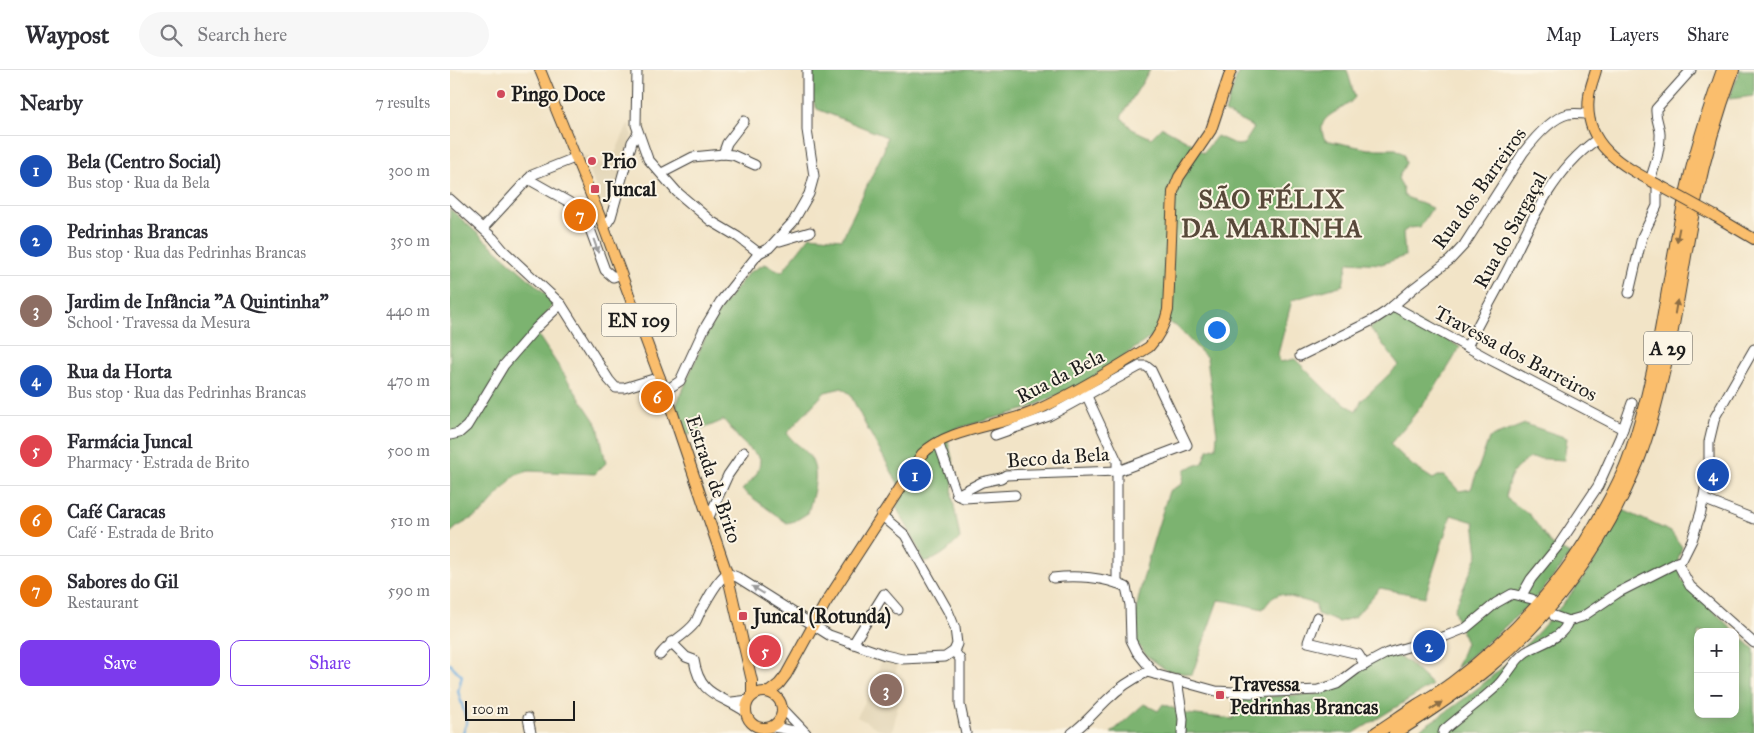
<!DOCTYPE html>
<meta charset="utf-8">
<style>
:root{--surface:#fff;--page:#f7f7f7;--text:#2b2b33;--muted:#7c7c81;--line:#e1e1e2;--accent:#7c3aed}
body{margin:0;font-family:"IM FELL Great Primer",serif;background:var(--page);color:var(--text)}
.controls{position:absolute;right:15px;bottom:15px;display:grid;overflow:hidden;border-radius:10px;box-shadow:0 2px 8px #0003}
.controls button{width:45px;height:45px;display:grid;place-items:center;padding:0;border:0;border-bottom:1px solid var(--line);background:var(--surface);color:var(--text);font:25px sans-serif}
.scale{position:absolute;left:15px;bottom:12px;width:110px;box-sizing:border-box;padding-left:5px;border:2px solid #1c1c1c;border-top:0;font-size:14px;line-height:18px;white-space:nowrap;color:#1c1c1c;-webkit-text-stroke:4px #fcf5e5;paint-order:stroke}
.you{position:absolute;left:766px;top:259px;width:18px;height:18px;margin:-12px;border:4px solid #fff;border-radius:50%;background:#1a73e8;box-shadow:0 0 0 8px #1a73e833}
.badge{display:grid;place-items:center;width:32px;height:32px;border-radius:50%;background:var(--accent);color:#fff;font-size:16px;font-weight:700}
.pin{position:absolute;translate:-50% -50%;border:2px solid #fff;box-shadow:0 1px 5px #0006}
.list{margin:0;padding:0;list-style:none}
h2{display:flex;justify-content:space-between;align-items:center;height:65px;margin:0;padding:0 20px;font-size:21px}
h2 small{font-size:16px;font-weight:400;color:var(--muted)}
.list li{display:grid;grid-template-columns:32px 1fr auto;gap:15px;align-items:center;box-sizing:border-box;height:70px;padding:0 20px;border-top:1px solid var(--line)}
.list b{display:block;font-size:19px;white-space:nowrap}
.list p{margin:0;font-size:16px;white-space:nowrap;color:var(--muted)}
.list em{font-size:16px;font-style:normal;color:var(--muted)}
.actions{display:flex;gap:10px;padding:15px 20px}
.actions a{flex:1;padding:11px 0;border:1px solid var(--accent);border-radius:10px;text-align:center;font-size:18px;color:var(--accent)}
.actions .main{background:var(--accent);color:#fff}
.icon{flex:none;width:28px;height:28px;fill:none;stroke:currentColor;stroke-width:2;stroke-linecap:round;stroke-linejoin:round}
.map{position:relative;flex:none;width:1304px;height:663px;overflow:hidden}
header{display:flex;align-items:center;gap:30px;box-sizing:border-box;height:70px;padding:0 25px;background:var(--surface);border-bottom:1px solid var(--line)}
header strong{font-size:24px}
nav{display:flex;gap:28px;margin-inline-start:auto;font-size:18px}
.search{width:350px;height:45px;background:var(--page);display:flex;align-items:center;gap:12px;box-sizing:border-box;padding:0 18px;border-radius:28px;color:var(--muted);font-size:19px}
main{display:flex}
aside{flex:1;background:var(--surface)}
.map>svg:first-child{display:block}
.built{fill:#e3d6b7}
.forest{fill:#7cb370;stroke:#4c6846}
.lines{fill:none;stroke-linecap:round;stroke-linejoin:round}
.stream{stroke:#6eafe2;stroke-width:2.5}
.minor-casing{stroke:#3c3a36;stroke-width:11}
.major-casing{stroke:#3c3a36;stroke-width:12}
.highway-casing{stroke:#3c3a36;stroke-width:14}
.minor{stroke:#fff;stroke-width:9}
.major{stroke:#fabe6d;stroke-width:10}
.highway{stroke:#fabe6d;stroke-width:12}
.major-bridge-casing{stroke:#3c3a36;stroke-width:12;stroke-linecap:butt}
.major-bridge{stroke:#fabe6d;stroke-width:10}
.oneway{fill:#8b6d44}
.oneway2{fill:#999}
.poi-dot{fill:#d1495b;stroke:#fcf5e5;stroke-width:2}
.labels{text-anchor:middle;stroke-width:4;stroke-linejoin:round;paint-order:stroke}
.shield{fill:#fcf5e5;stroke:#5f5d58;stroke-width:1}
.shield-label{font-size:19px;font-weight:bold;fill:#1c1c1c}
.poi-label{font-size:20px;font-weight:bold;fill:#1c1c1c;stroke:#fcf5e5;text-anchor:start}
.street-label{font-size:20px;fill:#1c1c1c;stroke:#fcf5e5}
.district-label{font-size:25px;font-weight:bold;letter-spacing:1px;fill:#58493a;stroke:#fcf5e5}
</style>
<header>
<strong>Waypost</strong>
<div class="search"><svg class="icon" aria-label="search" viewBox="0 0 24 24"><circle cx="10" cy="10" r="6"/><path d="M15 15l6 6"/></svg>Search here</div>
<nav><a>Map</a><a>Layers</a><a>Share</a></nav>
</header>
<main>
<aside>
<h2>Nearby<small>7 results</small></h2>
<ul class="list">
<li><span class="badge" style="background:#1a4fb4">1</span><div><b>Bela (Centro Social)</b><p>Bus stop · Rua da Bela</p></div><em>300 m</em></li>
<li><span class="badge" style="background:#1a4fb4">2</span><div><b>Pedrinhas Brancas</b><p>Bus stop · Rua das Pedrinhas Brancas</p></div><em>350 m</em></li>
<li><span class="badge" style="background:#8d6e63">3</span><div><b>Jardim de Infância &quot;A Quintinha&quot;</b><p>School · Travessa da Mesura</p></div><em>440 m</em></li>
<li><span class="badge" style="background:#1a4fb4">4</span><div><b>Rua da Horta</b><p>Bus stop · Rua das Pedrinhas Brancas</p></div><em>470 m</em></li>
<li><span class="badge" style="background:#e0444e">5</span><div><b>Farmácia Juncal</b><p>Pharmacy · Estrada de Brito</p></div><em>500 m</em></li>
<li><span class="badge" style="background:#e8710a">6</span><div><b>Café Caracas</b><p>Café · Estrada de Brito</p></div><em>510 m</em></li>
<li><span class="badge" style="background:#e8710a">7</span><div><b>Sabores do Gil</b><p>Restaurant</p></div><em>590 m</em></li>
</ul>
<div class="actions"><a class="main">Save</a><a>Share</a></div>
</aside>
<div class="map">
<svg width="1304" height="663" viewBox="0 0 1304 663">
<rect width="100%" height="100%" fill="#fcf5e5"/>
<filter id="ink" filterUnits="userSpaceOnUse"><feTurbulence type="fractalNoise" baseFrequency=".02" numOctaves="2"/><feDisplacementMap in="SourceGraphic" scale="10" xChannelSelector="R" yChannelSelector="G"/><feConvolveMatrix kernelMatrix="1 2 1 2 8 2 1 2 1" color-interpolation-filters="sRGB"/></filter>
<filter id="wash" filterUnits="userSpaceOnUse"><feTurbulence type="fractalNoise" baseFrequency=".0096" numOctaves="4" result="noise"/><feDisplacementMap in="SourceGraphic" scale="20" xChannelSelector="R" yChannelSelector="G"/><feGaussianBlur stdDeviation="1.12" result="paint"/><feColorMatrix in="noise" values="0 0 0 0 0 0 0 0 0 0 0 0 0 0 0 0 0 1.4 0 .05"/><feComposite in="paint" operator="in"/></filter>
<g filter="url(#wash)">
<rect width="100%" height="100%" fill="#f2e4c7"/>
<g class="built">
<path d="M178 54 180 56 182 65 162 132H152L133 86H137L159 97Z"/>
<path d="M432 590 448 594 445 605 454 609 442 663H436L407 647 417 628Z"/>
</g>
<g class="forest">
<path d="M363 0H700L671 47 682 59 701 68 712 57 741 73 753 83 767 66 787 75 794 74 804 58 775 42 789 0H897L905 27C893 44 862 43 875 70L918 79H946L954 84 956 93 948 108 953 119 954 126 982 138 970 157 959 158 953 162 955 186 932 194 898 192 893 215 842 230 828 284 830 292 845 289 879 323 906 341 912 330 949 295 920 258 946 240 1010 277C991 312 967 343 940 374L963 396 983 409 988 406H995L1009 421 1021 419 1039 368 1075 354 1117 368 1114 390 1080 388C1062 400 1058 406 1056 428L1080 445 1101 474 1120 484C1091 529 1047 564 1006 598L1016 573 1004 540 1028 484 1024 452 1001 445 975 527 930 518 905 547 889 552 867 544 866 534 830 524 822 528 813 539 777 531 768 530 742 605 716 600 697 586 682 567C688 517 704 469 719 421L732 414 735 399 753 393 758 380 766 377 767 364 757 288 726 256 710 248 704 265 636 312 577 339 505 359 497 367 504 396 502 425 510 468C502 477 485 493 473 491L467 474 446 437 454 424 415 354 400 324 392 318 375 322 337 363C344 374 350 375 357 383 372 400 363 423 358 443L345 451 337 453 292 420C303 408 310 405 310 388L290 370 274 350 236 366 226 336 252 275 269 241 298 203 315 194 332 202 360 166 392 169 434 80 437 67 367 39 362 29Z"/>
<path d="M1290 0H1304V26L1279 29Z"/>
<path d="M0 139 105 232 84 259 148 356 156 393 145 404 79 401 65 405 33 442 7 457 0 463Z"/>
<path d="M1173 440 1221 462 1232 477 1228 489 1232 510 1285 562H1248V644H1285V562L1304 579V663H963C1035 621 1105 554 1149 484 1157 470 1165 455 1173 440Z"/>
<path d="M938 583 957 591 982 615 904 663H661L694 634 708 641 713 634 737 644 783 649 784 628 867 624 887 611Z"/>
</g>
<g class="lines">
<path class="stream" d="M0 594 12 606 8 621 17 652 13 663"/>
</g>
</g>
<g filter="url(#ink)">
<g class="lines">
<g class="minor-casing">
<g id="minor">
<path d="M187 0 186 55 198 89 227 122 261 151 288 167 309 183"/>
<path d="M273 84 277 73 294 51"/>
<path d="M212 103 243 87 273 84 283 85 305 95"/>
<path d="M78 109 133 140 155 200 163 207 171 204"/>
<path d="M1200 110C1205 96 1210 81 1210 66 1211 57 1205 50 1206 39L1241 0"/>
<path d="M0 129 43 168 53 180 111 234 159 310 166 318H174L210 307"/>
<path d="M33 158 82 105 127 87"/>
<path d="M154 158 161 147 182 72 188 63"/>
<path d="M327 170 330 171 360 162"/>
<path d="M1179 223 1192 167 1207 136V114"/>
<path d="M943 236 1039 289 1173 359"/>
<path d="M1017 277C1030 249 1046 223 1060 195 1082 149 1104 100 1146 70"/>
<path d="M850 286 923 250 937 241 965 217 1000 190 1014 175 1073 83C1083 70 1101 48 1118 44 1124 43 1132 44 1138 44"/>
<path d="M215 321 230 311 254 259 270 232 309 183 319 178 343 152 359 124 364 106 357 60V0"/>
<path d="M635 322 667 391V513"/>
<path d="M0 365 9 363 17 356 54 295 86 258 111 234"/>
<path d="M488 372 507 425"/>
<path d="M507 425 532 412 551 408 556 405 668 401 737 375 701 300 696 296H690L599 346 545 365"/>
<path d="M507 425 514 428 565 425"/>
<path d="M1253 429 1304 449"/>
<path d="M259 447 278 405 294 382"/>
<path d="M1227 492 1240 516 1304 573"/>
<path d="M603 508C626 505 654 507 676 517L680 535 681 570 687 582 705 604"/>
<path d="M1072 525 1081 509 1108 476 1148 416 1170 367 1182 333"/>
<path d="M1104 546 1118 551 1132 547 1169 522 1232 490 1242 470 1251 442 1259 397V372L1265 347 1304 279"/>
<path d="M867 547 858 572 908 584 915 595"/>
<path d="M221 572 236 587 244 590C250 627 270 624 296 642"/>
<path d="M403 574 434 524 448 540"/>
<path d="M504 581 510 589V635L516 663"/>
<path d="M210 585C220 571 235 566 245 553 248 548 249 543 252 539 259 527 266 512 277 503L287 507 379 565 435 585 452 589 495 587 504 581 507 574 505 558 498 541 455 465 431 445"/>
<path d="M727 610 733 649 732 663"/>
<path d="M282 632 299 630"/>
<path d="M333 639 356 663"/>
<path d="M78 648 81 663"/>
<path d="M322 657C333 658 343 662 353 661"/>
<path d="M622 663C636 653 646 640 659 628 670 617 683 609 697 602L766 621 801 623 868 620 887 614 907 599 937 583 996 566 1016 558 1046 533 1062 524 1082 529"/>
<path d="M993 663 994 660C1011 645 1031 631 1048 615 1058 605 1064 590 1076 582 1090 573 1113 569 1118 551"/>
</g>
</g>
<g class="major-casing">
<g id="major">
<path d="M90 0 150 147 220 335 277 503 302 611V626"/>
<path d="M1146 0C1144 8 1140 17 1139 26 1132 78 1177 98 1216 119"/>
<path d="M1265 146 1304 169"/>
<circle cx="314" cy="640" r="18"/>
<path d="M319 622 329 614 336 605 375 534 472 384C498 358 551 356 585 341 625 323 662 300 699 277 709 266 715 255 718 240L723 122 729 107 761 60 781 0"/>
</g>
</g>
<g class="highway-casing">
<g id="highway">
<path d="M926 663C940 654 954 644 968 635 979 628 991 622 1001 614 1063 568 1114 513 1151 445 1162 426 1173 406 1180 385 1210 300 1217 208 1237 120 1246 79 1259 39 1273 0"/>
<path d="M945 663C978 642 1010 621 1040 596 1106 541 1155 471 1187 393 1199 363 1207 330 1214 299 1227 242 1234 184 1246 127 1255 84 1268 41 1283 0"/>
</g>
</g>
<use href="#minor" class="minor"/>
<use href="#major" class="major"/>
<use href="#highway" class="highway"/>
<g class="major-bridge-casing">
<path id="major-bridge" d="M1216 119 1265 146"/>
</g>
<use href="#major-bridge" class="major-bridge"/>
</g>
<defs><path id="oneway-solid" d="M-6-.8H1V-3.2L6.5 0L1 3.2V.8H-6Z" transform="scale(1.25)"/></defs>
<g class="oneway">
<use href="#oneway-solid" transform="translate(1228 165) rotate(101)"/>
<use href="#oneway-solid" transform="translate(1226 237) rotate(-80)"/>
<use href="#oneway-solid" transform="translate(986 636) rotate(-33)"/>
</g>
<g class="oneway2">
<use href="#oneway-solid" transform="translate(146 176) rotate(70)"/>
<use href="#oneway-solid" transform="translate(308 520) rotate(-148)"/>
</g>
</g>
<g class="poi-dot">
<circle cx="51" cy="24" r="5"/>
<circle cx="142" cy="91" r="5"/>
<rect x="140" y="114" width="10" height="10" rx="2.5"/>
<rect x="288" y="541" width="10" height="10" rx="2.5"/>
<rect x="765" y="620" width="10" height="10" rx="2.5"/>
</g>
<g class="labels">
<g class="shield">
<rect x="151.5" y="233.5" width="75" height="33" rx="4"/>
<rect x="1194" y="261.5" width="48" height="33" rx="4"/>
</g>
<g class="shield-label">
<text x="189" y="257">EN 109</text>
<text x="1218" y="285">A 29</text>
</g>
<g class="poi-label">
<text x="61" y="31">Pingo Doce</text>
<text x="152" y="98">Prio</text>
<text x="155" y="126">Juncal</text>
<text x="303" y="553">Juncal (Rotunda)</text>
<text x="780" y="621">Travessa<tspan x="780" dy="23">Pedrinhas Brancas</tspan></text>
</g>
<g class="street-label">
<text transform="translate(1029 118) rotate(-54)" y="7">Rua dos Barreiros</text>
<text transform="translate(1060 160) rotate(-61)" y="7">Rua do Sargaçal</text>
<text transform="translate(1066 283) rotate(28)" y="7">Travessa dos Barreiros</text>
<text transform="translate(610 306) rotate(-27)" y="7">Rua da Bela</text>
<text transform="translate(608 387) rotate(-4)" y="7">Beco da Bela</text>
<text transform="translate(264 409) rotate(71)" y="7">Estrada de Brito</text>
</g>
<g class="district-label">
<text x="822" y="138">SÃO FÉLIX<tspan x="822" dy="29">DA MARINHA</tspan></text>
</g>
</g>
</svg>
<div class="controls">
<button>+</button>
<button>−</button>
</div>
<div class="scale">100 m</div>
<div class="you"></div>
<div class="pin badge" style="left:465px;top:405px;background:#1a4fb4">1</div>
<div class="pin badge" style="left:979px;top:576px;background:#1a4fb4">2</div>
<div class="pin badge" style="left:436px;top:620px;background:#8d6e63">3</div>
<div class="pin badge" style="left:1263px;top:405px;background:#1a4fb4">4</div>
<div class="pin badge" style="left:315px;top:581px;background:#e0444e">5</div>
<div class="pin badge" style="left:207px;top:327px;background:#e8710a">6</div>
<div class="pin badge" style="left:130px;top:145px;background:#e8710a">7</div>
</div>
</main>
